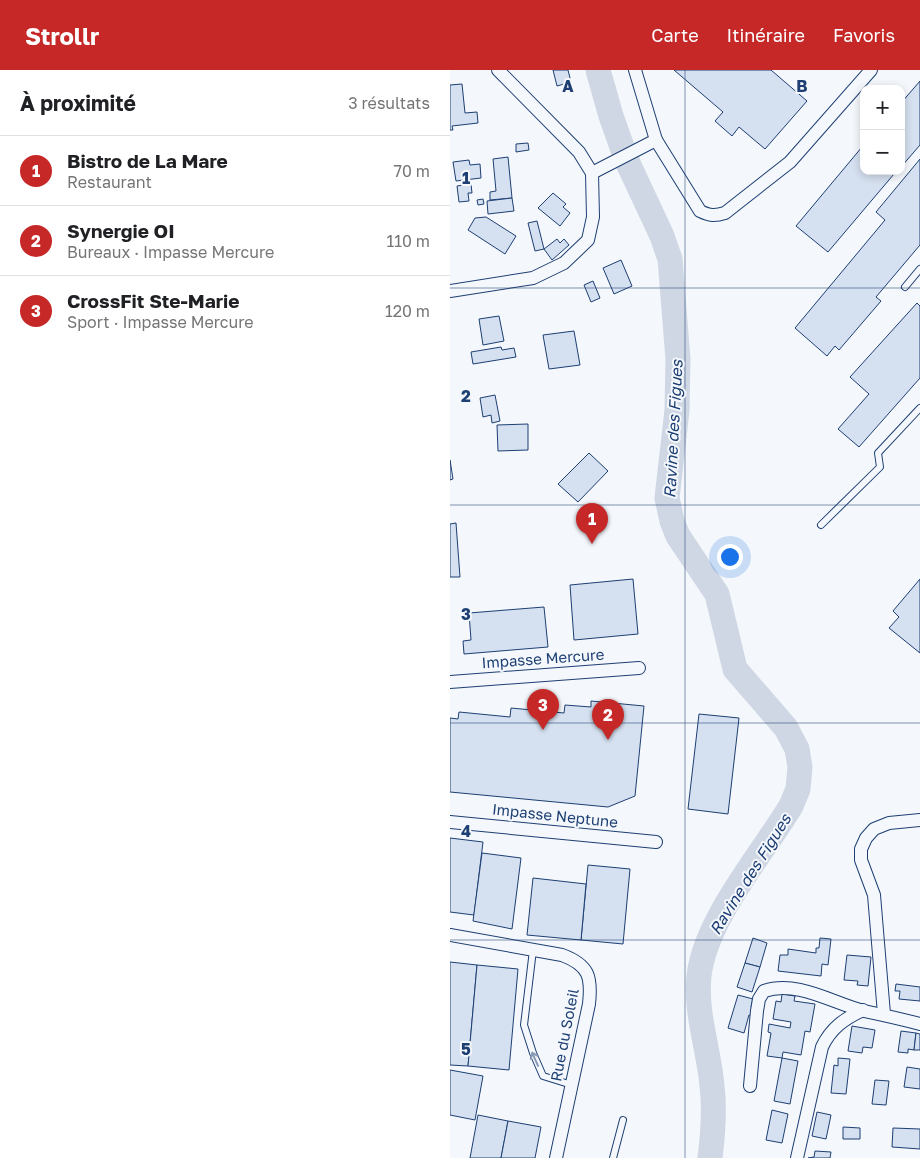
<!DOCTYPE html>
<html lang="fr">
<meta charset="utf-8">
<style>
:root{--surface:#fff;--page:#f6f6f6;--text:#202124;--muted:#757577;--line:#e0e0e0;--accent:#c62828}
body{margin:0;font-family:"Golos Text",sans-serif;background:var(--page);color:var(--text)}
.controls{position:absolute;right:15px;top:15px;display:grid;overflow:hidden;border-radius:10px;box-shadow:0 2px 8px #0003}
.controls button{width:45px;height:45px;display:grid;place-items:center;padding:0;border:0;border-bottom:1px solid var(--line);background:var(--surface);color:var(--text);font:25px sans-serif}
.you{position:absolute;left:279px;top:486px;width:18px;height:18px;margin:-12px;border:4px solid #fff;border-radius:50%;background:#1a73e8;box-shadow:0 0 0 8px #1a73e833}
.badge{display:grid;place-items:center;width:32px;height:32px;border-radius:50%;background:var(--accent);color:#fff;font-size:16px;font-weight:700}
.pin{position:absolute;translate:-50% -41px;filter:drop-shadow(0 1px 2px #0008)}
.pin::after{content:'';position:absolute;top:26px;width:18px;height:15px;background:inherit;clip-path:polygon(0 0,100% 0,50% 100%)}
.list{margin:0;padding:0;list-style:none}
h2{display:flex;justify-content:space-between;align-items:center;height:65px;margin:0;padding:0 20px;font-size:21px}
h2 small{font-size:16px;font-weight:400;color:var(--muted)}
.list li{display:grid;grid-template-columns:32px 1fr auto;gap:15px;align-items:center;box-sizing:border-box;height:70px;padding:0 20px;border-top:1px solid var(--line)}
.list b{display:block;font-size:19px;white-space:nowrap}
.list p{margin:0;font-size:16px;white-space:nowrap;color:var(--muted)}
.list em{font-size:16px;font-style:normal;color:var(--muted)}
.map{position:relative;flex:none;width:470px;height:1088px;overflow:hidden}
header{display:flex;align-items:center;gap:30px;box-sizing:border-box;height:70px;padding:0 25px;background:var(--accent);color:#fff}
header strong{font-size:24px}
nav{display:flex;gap:28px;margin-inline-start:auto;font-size:18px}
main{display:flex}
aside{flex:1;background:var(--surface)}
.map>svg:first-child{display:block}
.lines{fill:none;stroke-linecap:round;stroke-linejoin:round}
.river{stroke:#cfd7e4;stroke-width:25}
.building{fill:#d5e0f0;stroke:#1d3f73}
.service-casing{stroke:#1d3f73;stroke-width:8}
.minor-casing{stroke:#1d3f73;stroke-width:14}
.service{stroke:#f4f7fb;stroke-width:6}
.minor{stroke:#f4f7fb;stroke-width:12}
.oneway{stroke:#889bb7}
.grid{fill:none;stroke:#1d3f73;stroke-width:1;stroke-opacity:0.55}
.labels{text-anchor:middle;stroke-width:4;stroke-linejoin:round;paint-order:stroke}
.street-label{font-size:15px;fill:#1d3f73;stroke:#f4f7fb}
.water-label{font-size:16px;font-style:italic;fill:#1d3f73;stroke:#f4f7fb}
.grid-label{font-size:16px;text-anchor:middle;font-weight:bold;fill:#1d3f73;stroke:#f4f7fb;stroke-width:4;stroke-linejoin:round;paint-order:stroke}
</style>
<header>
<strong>Strollr</strong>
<nav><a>Carte</a><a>Itinéraire</a><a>Favoris</a></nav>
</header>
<main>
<aside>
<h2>À proximité<small>3 résultats</small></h2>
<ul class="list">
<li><span class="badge">1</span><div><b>Bistro de La Mare</b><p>Restaurant</p></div><em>70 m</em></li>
<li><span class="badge">2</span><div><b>Synergie OI</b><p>Bureaux · Impasse Mercure</p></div><em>110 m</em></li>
<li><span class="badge">3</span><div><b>CrossFit Ste-Marie</b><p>Sport · Impasse Mercure</p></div><em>120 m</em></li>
</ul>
</aside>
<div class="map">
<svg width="470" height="1088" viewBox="0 0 470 1088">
<rect width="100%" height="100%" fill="#f4f7fb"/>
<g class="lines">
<path class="river" d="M148 0 161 46 177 91 212 166 220 189 228 289 227 340 217 428 222 451 228 466 267 524 285 599 336 658 347 679 350 697 348 719 341 736C312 784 255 850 249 906 245 943 259 979 262 1016 265 1040 263 1064 260 1088"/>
</g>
<g class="building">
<path d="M103 0H118L121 12 107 16Z"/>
<path d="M224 0H321L357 31 315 79 289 57 282 66 265 51 273 42Z"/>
<path d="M470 11V75L451 97V33Z"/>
<path d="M12 14 15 43 27 42 28 53 2 56 3 60H0V15Z"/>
<path d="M78 73 79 80 66 82V74Z"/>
<path d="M412 77 414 101H441L444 104 378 182 346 156Z"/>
<path d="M58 87 62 128 40 130V122L46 121 43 89Z"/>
<path d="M470 89V175L426 227 431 231 389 280 385 276 377 286 345 258 435 150 426 142Z"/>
<path d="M19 90 20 95 30 94 31 108 6 111 3 92Z"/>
<path d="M21 114 22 123H18L19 131 9 132 7 116Z"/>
<path d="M103 123 116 134 113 137 120 143 110 156 88 138Z"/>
<path d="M62 128 64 141 38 144 37 131Z"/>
<path d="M33 129 34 134 28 135 27 130Z"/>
<path d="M36 147 66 166 55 184 18 160 25 148Z"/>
<path d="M87 151 94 179 85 181 78 153Z"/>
<path d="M107 169 110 173 114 169 119 175 102 190 94 179Z"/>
<path d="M171 190 182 216 164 224 153 198Z"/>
<path d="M143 211 150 228 141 232 134 215Z"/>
<path d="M467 233 470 236V308L409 377 388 359 419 324 400 307Z"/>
<path d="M49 246 54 271 33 275 29 249Z"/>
<path d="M124 261 130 295 99 299 93 265Z"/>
<path d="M51 277 52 280 64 278 66 287 23 294 21 282Z"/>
<path d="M45 325 50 351 42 353 41 345 33 347 30 328Z"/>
<path d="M78 354V380L48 381 47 355Z"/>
<path d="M139 383 158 401 128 432 108 414Z"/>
<path d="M0 390 3 409 0 410Z"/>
<path d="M6 453 10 507H0V454Z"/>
<path d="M183 509 188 564 124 570 120 515Z"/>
<path d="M470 509V583L439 558 449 547 443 541Z"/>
<path d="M94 537 98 577 14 584 13 571 21 570 19 543Z"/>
<path d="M141 631 194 636 185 726 158 737 0 722V648L8 649 9 642 60 647 61 638 114 643 115 635 141 637Z"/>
<path d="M249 644 289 648 278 744 238 739Z"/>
<path d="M0 768 33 772 24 845 0 842Z"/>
<path d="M32 783 71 788 62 859 23 851Z"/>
<path d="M138 795 180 799 173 874 131 870Z"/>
<path d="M83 808 136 814 131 870 77 865Z"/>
<path d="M303 868 317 873 310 897 295 893Z"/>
<path d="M370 868 381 869 378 895 372 894 371 906 328 901 330 885H338V879L366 883V878H369Z"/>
<path d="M397 885 421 887 418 916 407 915 408 911 394 910Z"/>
<path d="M0 892 27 895 18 996 0 995Z"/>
<path d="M295 893 310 897 302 922 287 917Z"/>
<path d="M27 895 68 899 59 1000 18 996Z"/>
<path d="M446 914 470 917V931L449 929 450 921H445Z"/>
<path d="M332 924 345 926 344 931 365 934 360 962 355 961 351 985 333 982 332 988 317 986 321 963 318 962 319 954 340 958 341 952 323 949 326 931 331 932Z"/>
<path d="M288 925 303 929 301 937 306 939 304 946 299 945 294 963 278 958Z"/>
<path d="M402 956 425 960 422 978 413 977 412 983 398 981Z"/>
<path d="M451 961 466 963 464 980 458 979V983L448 982Z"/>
<path d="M466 963 470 964V980H464Z"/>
<path d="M332 988 348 991 340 1034 324 1031Z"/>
<path d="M388 988 400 989 396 1024 381 1023 384 995 388 996Z"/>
<path d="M457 997 470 999V1019L454 1017Z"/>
<path d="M0 1000 33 1006 25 1050 0 1045Z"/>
<path d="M425 1010 439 1011 436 1035 422 1034Z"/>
<path d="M322 1040 338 1044 332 1073 316 1070Z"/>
<path d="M367 1042 381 1045 376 1069 362 1066Z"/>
<path d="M28 1045 58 1051 51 1088H20Z"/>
<path d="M58 1051 91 1057 85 1088H51Z"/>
<path d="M393 1057 410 1058V1069H393Z"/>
<path d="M443 1058 470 1059V1079L442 1077Z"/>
<path d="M365 1081 381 1082 380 1088H358L364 1087Z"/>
</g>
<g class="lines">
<g class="service-casing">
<g id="service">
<path d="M455 217 470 199"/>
<path d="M371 455 430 397 428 383 470 338"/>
<path d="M83 880 74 955 83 983 93 1006 122 1015"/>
<path d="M163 1088 173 1050"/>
</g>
</g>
<g class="minor-casing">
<g id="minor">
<path d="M206 70 250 141C260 146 265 146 275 143L340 92 421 0"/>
<path d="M142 103 206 70 185 0"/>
<path d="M0 221 83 208 114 193 138 170 143 147 142 103 129 82 48 0"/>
<path d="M0 612 189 598"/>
<path d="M0 752 206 772"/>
<path d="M0 865 112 885C139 895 142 907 139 934L106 1088"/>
<path d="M434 944 424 825 411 790V779L416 768 424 759 439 753 470 750"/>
<path d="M300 1016 307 941 309 929 314 921C348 910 382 933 414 941 433 945 451 949 470 954"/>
<path d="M347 1088 372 977C381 958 394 949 413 940"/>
</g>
</g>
<use href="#service" class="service"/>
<use href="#minor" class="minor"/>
</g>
<defs><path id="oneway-shaft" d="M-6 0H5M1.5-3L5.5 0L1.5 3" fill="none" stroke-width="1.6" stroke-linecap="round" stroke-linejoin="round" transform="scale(1.25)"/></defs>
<use class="oneway" href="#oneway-shaft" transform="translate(85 989) rotate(-114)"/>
<path class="grid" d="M235 0V1088M0 218H470M0 435H470M0 653H470M0 870H470"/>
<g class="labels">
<g class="street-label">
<text transform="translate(93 589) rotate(-4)" y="5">Impasse Mercure</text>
<text transform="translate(105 746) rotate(6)" y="5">Impasse Neptune</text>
<text transform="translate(115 965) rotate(-79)" y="5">Rue du Soleil</text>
</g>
<g class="water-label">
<text transform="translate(223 359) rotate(-87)" y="6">Ravine des Figues</text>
<text transform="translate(300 804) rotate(-58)" y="6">Ravine des Figues</text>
</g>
</g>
<g class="grid-label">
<text x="118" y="22">A</text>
<text x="352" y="22">B</text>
<text x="16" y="114">1</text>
<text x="16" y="332">2</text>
<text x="16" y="550">3</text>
<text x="16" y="767">4</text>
<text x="16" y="985">5</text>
</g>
</svg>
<div class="controls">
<button>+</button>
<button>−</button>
</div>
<div class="you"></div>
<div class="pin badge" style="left:142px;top:474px">1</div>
<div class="pin badge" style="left:158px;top:670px">2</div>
<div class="pin badge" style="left:93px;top:660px">3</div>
</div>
</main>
